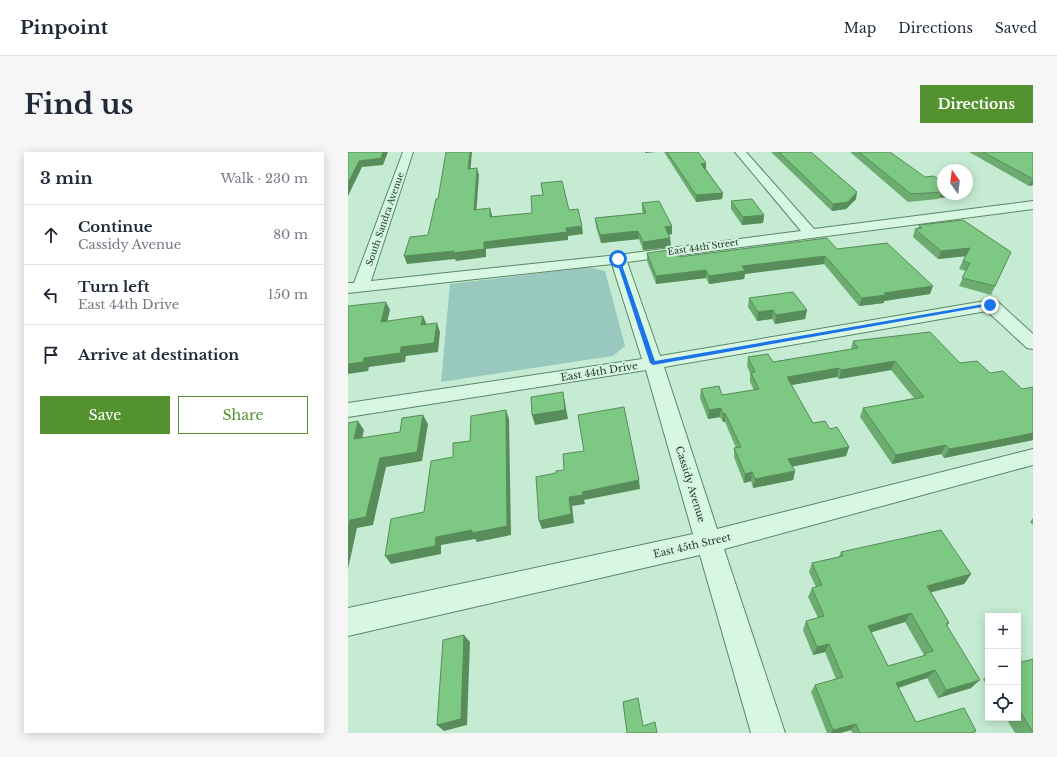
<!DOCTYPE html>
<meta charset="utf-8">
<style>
:root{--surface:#fff;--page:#f6f6f7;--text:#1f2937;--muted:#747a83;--line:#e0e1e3;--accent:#53922f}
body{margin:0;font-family:"Libre Baskerville",serif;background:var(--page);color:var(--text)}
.controls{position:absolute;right:12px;bottom:12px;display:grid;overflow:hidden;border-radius:0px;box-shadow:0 2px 10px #0003}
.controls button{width:36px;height:36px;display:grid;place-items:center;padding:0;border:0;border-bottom:1px solid var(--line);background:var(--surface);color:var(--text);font:20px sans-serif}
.compass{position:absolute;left:589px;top:12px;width:36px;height:36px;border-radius:50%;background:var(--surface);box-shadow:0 2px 10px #0003;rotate:346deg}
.stop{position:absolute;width:12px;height:12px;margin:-9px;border:3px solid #1a73e8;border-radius:50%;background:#fff}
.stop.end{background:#1a73e8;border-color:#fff;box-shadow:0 1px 4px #0008}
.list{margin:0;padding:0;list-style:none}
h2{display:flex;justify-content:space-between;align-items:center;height:52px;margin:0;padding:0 16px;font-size:17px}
h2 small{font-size:13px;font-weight:400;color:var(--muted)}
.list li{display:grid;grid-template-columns:26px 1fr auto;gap:12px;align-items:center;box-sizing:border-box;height:60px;padding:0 16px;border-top:1px solid var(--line)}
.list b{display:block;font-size:15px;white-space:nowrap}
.list p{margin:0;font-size:13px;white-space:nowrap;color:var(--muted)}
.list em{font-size:13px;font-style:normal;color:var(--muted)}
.actions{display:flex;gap:8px;padding:12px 16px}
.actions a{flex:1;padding:9px 0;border:1px solid var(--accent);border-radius:0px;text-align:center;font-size:14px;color:var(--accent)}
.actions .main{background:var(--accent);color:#fff}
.icon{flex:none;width:22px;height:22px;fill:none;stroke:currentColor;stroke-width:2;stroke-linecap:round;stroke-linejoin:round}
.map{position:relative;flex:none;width:685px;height:581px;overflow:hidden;border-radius:0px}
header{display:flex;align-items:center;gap:24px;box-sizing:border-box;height:56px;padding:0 20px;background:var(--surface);border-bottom:1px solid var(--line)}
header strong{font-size:19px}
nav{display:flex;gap:22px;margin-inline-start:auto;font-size:14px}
.intro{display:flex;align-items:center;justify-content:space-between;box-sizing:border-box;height:96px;padding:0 24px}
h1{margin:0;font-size:28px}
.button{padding:10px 18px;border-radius:0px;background:var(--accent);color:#fff;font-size:14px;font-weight:700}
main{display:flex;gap:24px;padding:0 24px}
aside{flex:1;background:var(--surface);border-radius:0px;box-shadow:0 2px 10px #0003}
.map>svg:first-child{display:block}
.green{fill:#99c9be}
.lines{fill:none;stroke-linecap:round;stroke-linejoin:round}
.minor-casing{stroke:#5c8663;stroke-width:2}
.minor{fill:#d8f7e3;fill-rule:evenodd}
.wall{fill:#6cac70;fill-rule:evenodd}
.shaded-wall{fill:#588c5b}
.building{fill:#7dc882;stroke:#588c5b;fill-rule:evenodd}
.route{fill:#1a73e8}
.labels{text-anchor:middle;stroke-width:4;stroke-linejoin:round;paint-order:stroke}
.far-street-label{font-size:9px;fill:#1f3722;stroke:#d4f4df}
.street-label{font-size:10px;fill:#1f3722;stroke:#d4f4df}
</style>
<header>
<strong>Pinpoint</strong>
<nav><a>Map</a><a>Directions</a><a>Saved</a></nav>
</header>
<div class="intro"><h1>Find us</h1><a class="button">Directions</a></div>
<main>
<aside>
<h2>3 min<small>Walk · 230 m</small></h2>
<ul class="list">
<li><svg class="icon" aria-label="ahead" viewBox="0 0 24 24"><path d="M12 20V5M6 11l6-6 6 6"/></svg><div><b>Continue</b><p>Cassidy Avenue</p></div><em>80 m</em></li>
<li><svg class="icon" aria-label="left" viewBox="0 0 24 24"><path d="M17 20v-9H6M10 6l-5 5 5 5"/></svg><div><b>Turn left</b><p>East 44th Drive</p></div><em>150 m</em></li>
<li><svg class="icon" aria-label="arrive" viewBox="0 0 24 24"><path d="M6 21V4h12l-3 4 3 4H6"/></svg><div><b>Arrive at destination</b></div></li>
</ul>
<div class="actions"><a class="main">Save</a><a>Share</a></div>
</aside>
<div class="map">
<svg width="685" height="581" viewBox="0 0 685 581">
<rect width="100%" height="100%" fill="#c5ecd2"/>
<path class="green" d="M241 115 257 119 277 194 265 204 93 230 102 132Z"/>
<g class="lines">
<g class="minor-casing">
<path id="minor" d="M55 0H65L23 129 270 103 453 79 387 0H398L466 77 685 49V57L279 110 312 204 643 148 649 149 685 182V197L679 196 639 159 316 215 369 377 685 297V313L376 397 437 581H403L352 403 0 484V456L345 382 298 218 0 265V251L294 207 264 112 0 141V131H6Z"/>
</g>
<use href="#minor" class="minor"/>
</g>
<g class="wall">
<path d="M316 0H350L358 17 375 41 374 47 348 50Z"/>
<path d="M423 0H463L508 47 498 57 484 59Z"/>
<path d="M502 0H542L595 42H602L601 45 591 46 590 47 560 50Z"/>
<path d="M621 0H685V33L681 34Z"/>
<path d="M383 49 416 63 415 71 394 73 383 57Z"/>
<path d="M294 51 324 74V82L321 83 322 86 323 95 295 98 291 87 253 91 248 75 247 66 295 61 294 59Z"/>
<path d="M571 73 663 100 643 143 611 134 618 119 611 117 617 104 590 107 565 85 567 77 570 76Z"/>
<path d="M489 97 582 142 536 149V151L511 154 476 112 397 122 396 127 361 132 358 126 308 132 299 109V101L331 105Z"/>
<path d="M401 146 459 158 457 167 427 172 424 167 409 169 400 155Z"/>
<path d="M505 189 612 211 642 221 674 237 685 235V288L640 297 596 306 593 302 544 312 512 265 515 256 566 246 543 218 491 227 489 225 443 233 465 271 482 277 501 295 498 304 444 314 447 319 445 328 405 336 403 329 396 331 386 305V296H388L377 270H375L372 265 360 267 352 246 353 237 374 243 406 238 402 230V221L399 214 400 205 425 210 503 197Z"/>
<path d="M685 366V373L682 370Z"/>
<path d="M493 400 623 422 616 432 583 440 601 471 599 474 623 536 590 546 579 526 551 536 568 570 628 579 626 581H504L503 578 493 581H479L463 540 467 533 488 527 477 500 465 503 455 478 458 469 470 466 460 445 464 436 468 435 461 420 464 411 491 405ZM557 470 576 503 575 504 540 514 523 480Z"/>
<path d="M685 507V581H667L658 566H670V511Z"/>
<path d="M640 523V536L635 527Z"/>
</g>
<g class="shaded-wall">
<path d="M35 0H40L35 13 14 15 0 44V31L11 9Z"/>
<path d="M122 0H124L122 24 120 17Z"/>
<path d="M297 0H309L297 1Z"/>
<path d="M358 11V17L353 18V12Z"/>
<path d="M129 16 131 23 128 65 126 58Z"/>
<path d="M685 27V33L681 34Z"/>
<path d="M591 39H595V42H602L601 45 591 46 593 40Z"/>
<path d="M509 40 508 47 498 57 484 59 485 52Z"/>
<path d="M375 41 374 47 348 50V43Z"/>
<path d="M142 56 144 63V72L142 65Z"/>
<path d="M416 63 415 71 394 73 395 65Z"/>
<path d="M234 74 235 82 220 84V88L138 97V105L108 109 107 107 59 112 56 104 106 99 136 90 218 76Z"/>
<path d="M324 74V82L317 83V75Z"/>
<path d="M290 79 291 87 253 91 252 83Z"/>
<path d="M322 86 323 95 295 98V90Z"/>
<path d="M622 96 619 104 590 107 593 99Z"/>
<path d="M477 104 476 112 397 122 396 127 361 132V124L394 114Z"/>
<path d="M358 118V126L308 132V124Z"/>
<path d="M585 134 582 142 536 149V151L511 154 514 146 536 141Z"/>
<path d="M38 150 42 158 37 179 33 170Z"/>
<path d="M425 158 424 167 409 169 410 160Z"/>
<path d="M459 158 457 167 427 172 428 163Z"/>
<path d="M75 164 79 173H73Z"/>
<path d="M89 171 92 180 90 200 58 204 57 210 21 215 20 219 0 222V212L16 206 53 195Z"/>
<path d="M547 209 543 218 491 227 493 218Z"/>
<path d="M491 216 489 225 438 234 439 225Z"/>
<path d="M215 240 220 267 187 273 184 263Z"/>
<path d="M373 256 372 265 360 267 361 258Z"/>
<path d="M158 258 161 267 163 383 129 390 127 387 93 393V402L43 412 37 404 88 385Z"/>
<path d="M377 261V270H375V262Z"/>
<path d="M75 263 80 272 74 309 38 315 25 373 9 376 0 417V377L2 368 32 306Z"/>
<path d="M10 269 16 278 12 296 6 287Z"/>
<path d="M685 281V288L640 297 596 306 601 297Z"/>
<path d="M598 293 593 302 544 312 548 303Z"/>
<path d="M501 295 498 304 438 316 440 307Z"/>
<path d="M447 319 445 328 405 336 407 327Z"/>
<path d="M404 320 403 329 396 331 397 322Z"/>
<path d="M291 328 292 337 236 348 237 352 224 354 226 371 194 377 191 369 221 345 234 340Z"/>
<path d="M623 422 616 432 572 443 579 434Z"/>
<path d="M563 461 557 470 515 483 520 474Z"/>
<path d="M116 483 122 490 119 573 96 579 89 573Z"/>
<path d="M481 492 477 500 465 503 469 495Z"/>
<path d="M587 518 579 526 542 538 548 531Z"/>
<path d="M632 528 623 536 590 546 598 538Z"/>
<path d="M508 572 503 578 493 581H483L485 578Z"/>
</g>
<g class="building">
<path d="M0 0H35L33 6 11 9 0 31Z"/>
<path d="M98 0H122L120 17 129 16 126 58 142 56V65L184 61 183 44 195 43 193 31 214 29 221 58 230 57 234 74 218 76 219 80 136 90V97L105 101 106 99 56 104 62 85 80 83 88 47H90Z"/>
<path d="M319 0H350L358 11 353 12 375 41 348 43Z"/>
<path d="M431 0H463L509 40 500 50 485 52Z"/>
<path d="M511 0H542L577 25 586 24 595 31V39H591L593 40 563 42Z"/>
<path d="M635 0H685V27Z"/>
<path d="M404 47 416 63 395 65 383 49Z"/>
<path d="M311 49 324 74 317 75 322 86 295 90 290 79 252 83 247 66 298 61 294 51Z"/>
<path d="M615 68 663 100 647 134 614 126 622 111 615 109 622 96 593 99 567 77 574 76 571 73Z"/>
<path d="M479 86 489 97 539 91 585 134 536 141 538 143 514 146 477 104 394 114 397 119 361 124 358 118 308 124 299 101 327 97 331 105Z"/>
<path d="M445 140 459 158 428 163 425 158 410 160 401 146Z"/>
<path d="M38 150 33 170 75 164 73 173 89 171 86 191 53 195 52 201 16 206 15 210 0 212V154Z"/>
<path d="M582 180 612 211 629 209 642 221 655 219 674 237 685 235V281L646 289 601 297 598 293 548 303 515 256 576 245 547 209 493 218 491 216 439 225 465 271 477 269 482 277 489 275 501 295 440 307 447 319 407 327 404 320 397 322 386 296 393 295 377 261 375 262 373 256 361 258 353 237 371 234 374 243 411 237 403 221 407 220 400 205 420 202 425 210 510 196 505 189Z"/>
<path d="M215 240 217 258 184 263 183 245Z"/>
<path d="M276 255 291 328 234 340 235 343 221 345 223 362 191 369 188 325 208 321V319L216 318 215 302 236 299 230 263Z"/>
<path d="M158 258 159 374 124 381V378L88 385 87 394 37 404 43 367 76 360 83 309 105 305V291L122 289 123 264Z"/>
<path d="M75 263 69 300 32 306 18 365 2 368 0 377V271L10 269 6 287 52 280 54 266Z"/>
<path d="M593 378 623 422 579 434 601 471 598 472 632 528 598 538 587 518 548 531 568 570 616 556 628 579 623 581H512L508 572 485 578 467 533 495 525 481 492 469 495 458 469 476 464 464 436 474 433 464 411 495 404 493 400ZM563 461 585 499 577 501 578 503 540 514 520 474Z"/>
<path d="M116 483 113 567 89 573 95 488Z"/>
<path d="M685 507V580L670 556V511Z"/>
<path d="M290 546 295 574 307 570 309 581H279L275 550Z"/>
</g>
<path class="route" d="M270 105 272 107 307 209 642 151 645 153 305 213 302 211 268 107Z"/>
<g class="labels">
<g class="far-street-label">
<text transform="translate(37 67) rotate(-71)" y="3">South Sandra Avenue</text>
<text transform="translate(355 95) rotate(-8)" y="3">East 44th Street</text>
</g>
<g class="street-label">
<text transform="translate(251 219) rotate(-9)" y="4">East 44th Drive</text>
<text transform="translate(343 332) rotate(73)" y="4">Cassidy Avenue</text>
<text transform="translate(344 393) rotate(-13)" y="4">East 45th Street</text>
</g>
</g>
</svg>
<div class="controls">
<button>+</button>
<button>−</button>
<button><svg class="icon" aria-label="locate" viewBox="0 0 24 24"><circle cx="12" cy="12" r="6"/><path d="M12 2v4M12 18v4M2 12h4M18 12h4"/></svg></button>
</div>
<svg class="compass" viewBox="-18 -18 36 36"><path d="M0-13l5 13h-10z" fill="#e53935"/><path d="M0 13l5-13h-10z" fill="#747a83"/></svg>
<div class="stop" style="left:270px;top:107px"></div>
<div class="stop end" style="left:642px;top:153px"></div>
</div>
</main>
